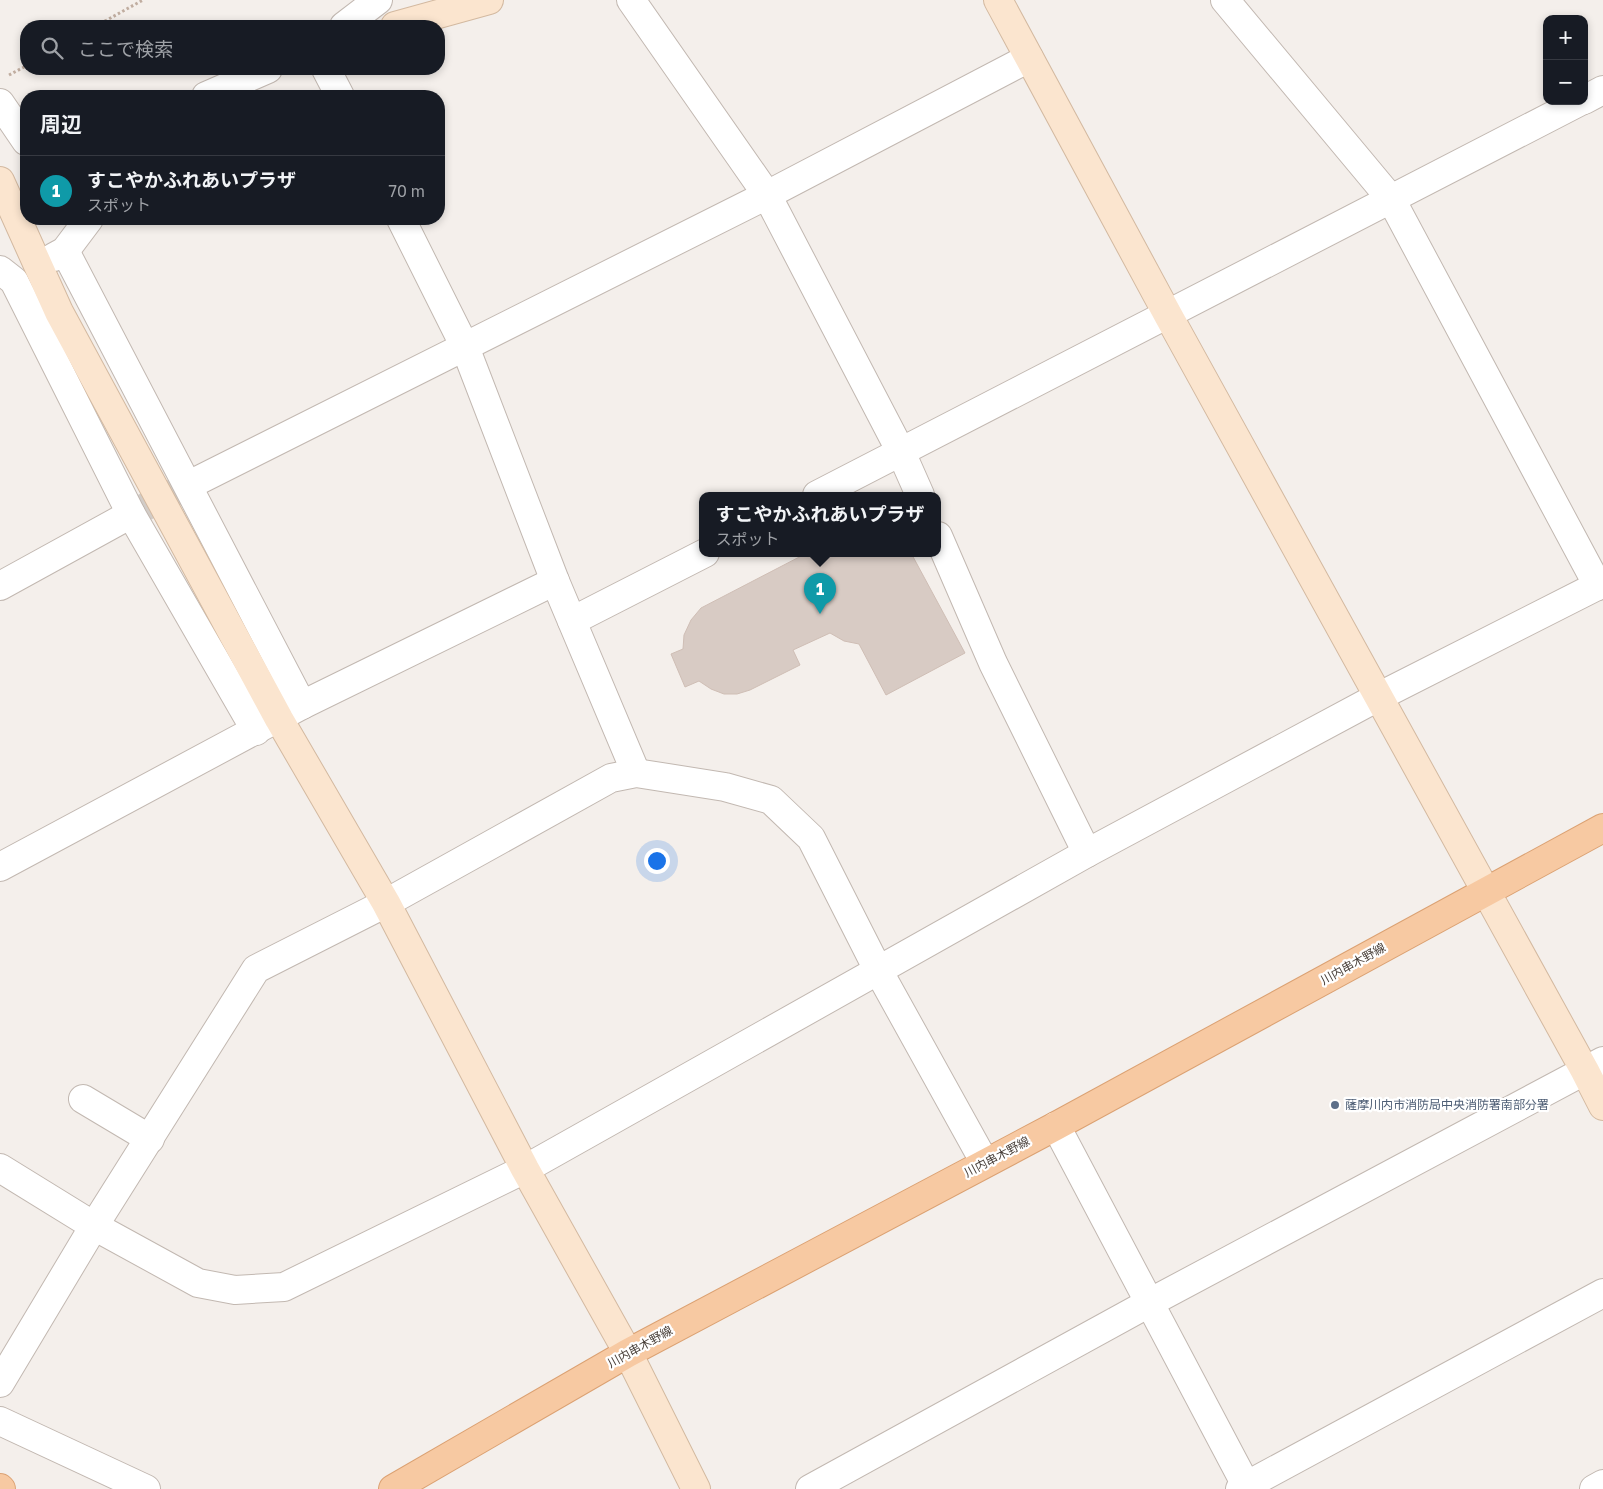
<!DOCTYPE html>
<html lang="ja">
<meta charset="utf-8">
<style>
:root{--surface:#171b24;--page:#242831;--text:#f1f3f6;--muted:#9ea1a6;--line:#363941;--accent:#7c3aed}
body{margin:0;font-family:"Golos Text","Noto Sans JP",sans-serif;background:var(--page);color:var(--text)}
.controls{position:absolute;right:15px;top:15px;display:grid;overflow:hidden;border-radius:10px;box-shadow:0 2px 8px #0003}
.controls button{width:45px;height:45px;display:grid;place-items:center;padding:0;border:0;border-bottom:1px solid var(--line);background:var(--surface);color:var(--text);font:25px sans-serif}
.you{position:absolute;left:656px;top:860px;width:18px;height:18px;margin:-12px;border:4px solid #fff;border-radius:50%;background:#1a73e8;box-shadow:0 0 0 8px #1a73e833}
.badge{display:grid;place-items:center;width:32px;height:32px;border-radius:50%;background:var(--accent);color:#fff;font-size:16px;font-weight:700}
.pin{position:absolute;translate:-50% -41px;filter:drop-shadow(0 1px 2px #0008)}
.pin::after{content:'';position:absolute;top:26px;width:18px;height:15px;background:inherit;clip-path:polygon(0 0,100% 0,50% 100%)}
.popup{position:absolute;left:699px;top:492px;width:242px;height:65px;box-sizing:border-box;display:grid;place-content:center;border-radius:10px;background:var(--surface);filter:drop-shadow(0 1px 4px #0005);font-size:16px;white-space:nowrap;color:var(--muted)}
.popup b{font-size:19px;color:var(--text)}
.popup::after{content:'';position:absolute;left:50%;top:100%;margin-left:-10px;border:10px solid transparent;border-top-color:var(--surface)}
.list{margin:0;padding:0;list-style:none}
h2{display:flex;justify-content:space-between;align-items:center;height:65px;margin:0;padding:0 20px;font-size:21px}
h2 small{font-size:16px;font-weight:400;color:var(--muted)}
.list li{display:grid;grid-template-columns:32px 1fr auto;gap:15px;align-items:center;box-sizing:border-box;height:70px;padding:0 20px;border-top:1px solid var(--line)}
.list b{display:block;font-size:19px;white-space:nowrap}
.list p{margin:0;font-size:16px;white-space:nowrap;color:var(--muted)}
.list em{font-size:16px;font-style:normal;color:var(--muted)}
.icon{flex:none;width:28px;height:28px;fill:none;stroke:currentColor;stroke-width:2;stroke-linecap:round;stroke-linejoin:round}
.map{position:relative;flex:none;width:1603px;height:1489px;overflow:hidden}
.search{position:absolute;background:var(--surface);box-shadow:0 2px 8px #0003;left:20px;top:20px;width:425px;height:55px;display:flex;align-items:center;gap:12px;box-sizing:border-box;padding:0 18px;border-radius:20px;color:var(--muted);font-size:19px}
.panel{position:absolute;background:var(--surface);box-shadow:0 2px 8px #0003;left:20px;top:90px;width:425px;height:135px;border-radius:20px}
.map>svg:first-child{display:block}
.building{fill:#d8cbc4;stroke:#cfbeb5}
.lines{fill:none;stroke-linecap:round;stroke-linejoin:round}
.street-tunnel{stroke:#d2ccc7;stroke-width:28;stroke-dasharray:28 14;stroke-linecap:butt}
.street-casing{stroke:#c2b8b1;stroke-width:30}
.secondary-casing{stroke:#d3b9a0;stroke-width:30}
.primary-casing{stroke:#dba172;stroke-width:30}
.path{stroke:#c0ada0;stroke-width:3;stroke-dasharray:2.5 2.5;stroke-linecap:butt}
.street{stroke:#fff;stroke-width:28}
.secondary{stroke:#fbe5cf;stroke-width:28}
.primary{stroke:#f7c9a2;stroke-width:28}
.service-dot{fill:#5c6f8a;stroke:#fff;stroke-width:2}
.labels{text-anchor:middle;stroke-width:4.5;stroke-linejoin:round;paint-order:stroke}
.street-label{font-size:12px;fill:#483f39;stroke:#fff}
.service-label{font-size:12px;fill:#4e5e75;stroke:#fff;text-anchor:start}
</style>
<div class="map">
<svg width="1603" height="1489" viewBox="0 0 1603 1489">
<rect width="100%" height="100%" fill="#f4efeb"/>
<path class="building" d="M807 553H896L899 554 911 553 965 653 886 695 859 644 844 641 830 633 793 650 800 665 750 690 737 694H724L711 689 699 681 685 687 671 654 683 649 684 635 691 620 701 608Z"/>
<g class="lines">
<path class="street-tunnel" d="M131 514 189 485"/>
<g class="street-casing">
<g id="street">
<path d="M631 0 767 195 901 452 920 495"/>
<path d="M1225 0 1391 199 1598 586"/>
<path d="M344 26 378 0"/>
<path d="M326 69 340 96"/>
<path d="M206 96 268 69"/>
<path d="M1584 100 1603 90"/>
<path d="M0 103 26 141"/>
<path d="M401 219 465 347 555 581 636 773"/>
<path d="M65 251 302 705"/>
<path d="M54 257 65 251 89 219"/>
<path d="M0 270 14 281 131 514 256 731"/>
<path d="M189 485 767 195 1029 58"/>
<path d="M817 495 1581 101"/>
<path d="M938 536 993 663 1087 853"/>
<path d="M0 586 131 514"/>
<path d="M572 621 705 553"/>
<path d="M0 867 302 705 555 581"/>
<path d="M83 1099 150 1139"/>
<path d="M1056 1126 1248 1489"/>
<path d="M0 1168 94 1226 198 1283 235 1290 284 1287 525 1169 1087 853 1378 697 1603 583"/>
<path d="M0 1383 94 1226 256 969 386 903 611 778 636 773 725 787 771 800 811 838 878 970 985 1163"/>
<path d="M0 1421 146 1489"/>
<path d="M810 1489 1149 1303 1603 1061"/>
<path d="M1240 1489 1603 1293"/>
<path d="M1594 1489 1603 1484"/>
</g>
</g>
<g class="secondary-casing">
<g id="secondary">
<path d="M998 0 1168 315 1585 1071 1603 1106"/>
<path d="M395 26 489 0"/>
<path d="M0 181 59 312 279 719 386 903 525 1169 628 1353 696 1489"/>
</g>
</g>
<g class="primary-casing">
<g id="primary">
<path d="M0 1488 1 1489"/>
<path d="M393 1489 628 1353 1056 1126 1603 828"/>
</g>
</g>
<g class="path">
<path d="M96 26 143 0"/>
<path d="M9 75 26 66"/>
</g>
<use href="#street" class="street"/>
<use href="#secondary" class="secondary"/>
<use href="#primary" class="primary"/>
</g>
<circle class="service-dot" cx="1335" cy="1105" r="5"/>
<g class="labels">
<g class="street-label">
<text transform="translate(1353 964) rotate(-29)" y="4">川内串木野線</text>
<text transform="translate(997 1157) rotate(-28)" y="4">川内串木野線</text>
<text transform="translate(640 1347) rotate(-29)" y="4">川内串木野線</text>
</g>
<g class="service-label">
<text x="1345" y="1109">薩摩川内市消防局中央消防署南部分署</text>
</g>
</g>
</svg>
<div class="controls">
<button>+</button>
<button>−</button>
</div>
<div class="you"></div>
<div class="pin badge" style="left:820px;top:614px;background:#0f9aa8">1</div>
<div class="popup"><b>すこやかふれあいプラザ</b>スポット</div>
<div class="search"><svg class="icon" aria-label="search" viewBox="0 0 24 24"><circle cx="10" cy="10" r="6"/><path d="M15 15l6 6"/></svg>ここで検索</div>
<section class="panel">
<h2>周辺<small></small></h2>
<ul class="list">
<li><span class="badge" style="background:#0f9aa8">1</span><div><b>すこやかふれあいプラザ</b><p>スポット</p></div><em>70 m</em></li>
</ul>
</section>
</div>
